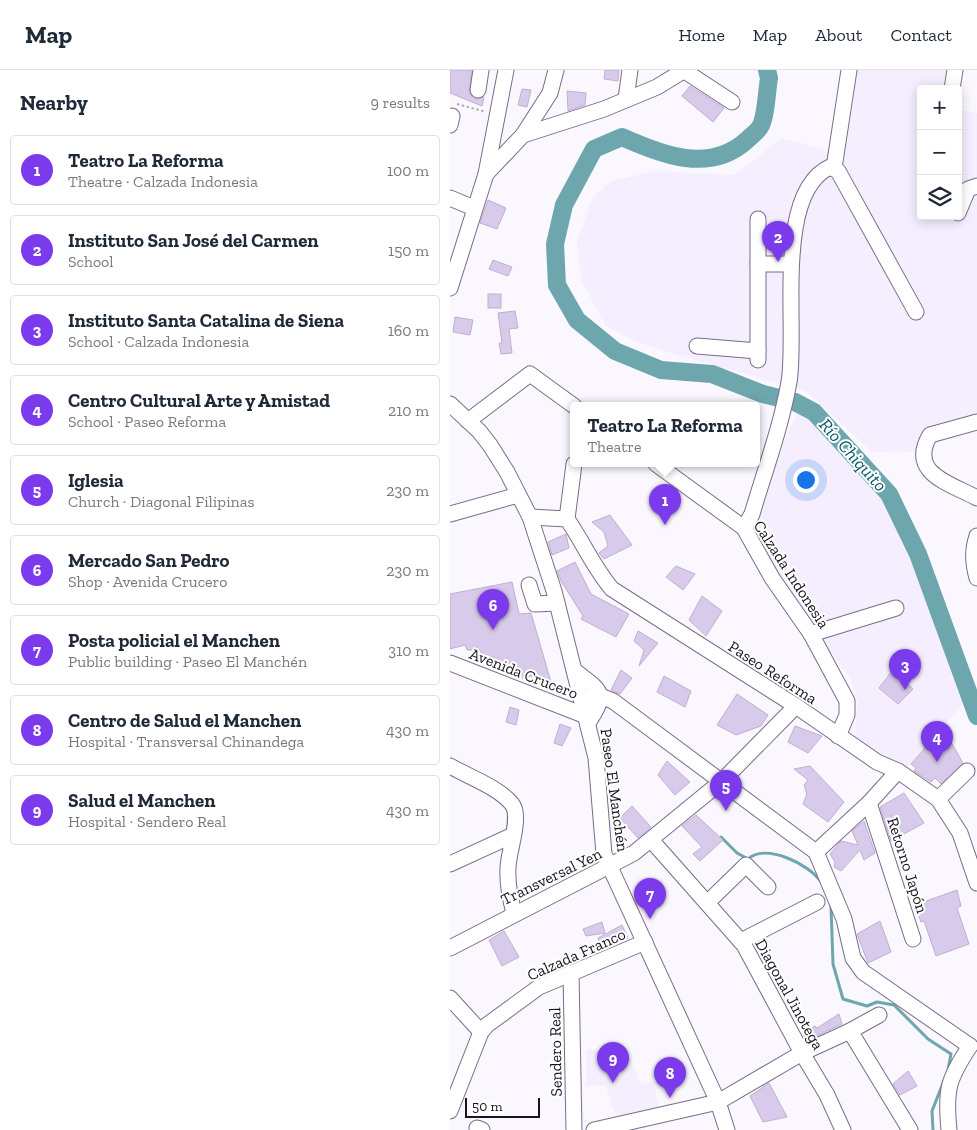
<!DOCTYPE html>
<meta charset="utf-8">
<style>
:root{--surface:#fff;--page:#f2f2f3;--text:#1f2937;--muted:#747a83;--line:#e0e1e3;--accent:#7c3aed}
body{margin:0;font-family:"Zilla Slab",serif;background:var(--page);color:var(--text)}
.controls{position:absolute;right:15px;top:15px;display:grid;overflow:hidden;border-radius:5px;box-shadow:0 2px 12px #0003}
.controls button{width:45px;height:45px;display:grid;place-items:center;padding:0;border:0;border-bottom:1px solid var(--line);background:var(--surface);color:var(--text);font:25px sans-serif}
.scale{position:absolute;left:15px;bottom:12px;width:75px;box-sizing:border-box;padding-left:5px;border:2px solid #18131e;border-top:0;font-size:14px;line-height:18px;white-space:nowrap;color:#18131e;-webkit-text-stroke:4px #fff;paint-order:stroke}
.you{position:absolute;left:355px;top:409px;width:18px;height:18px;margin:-12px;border:4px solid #fff;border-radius:50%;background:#1a73e8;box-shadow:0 0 0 8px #1a73e833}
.badge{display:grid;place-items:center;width:32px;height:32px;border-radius:50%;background:var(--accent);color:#fff;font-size:16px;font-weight:700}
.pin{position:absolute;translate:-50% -41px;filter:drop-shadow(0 1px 2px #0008)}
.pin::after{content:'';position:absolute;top:26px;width:18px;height:15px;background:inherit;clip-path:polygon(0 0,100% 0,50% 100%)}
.popup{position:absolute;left:120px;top:332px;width:190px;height:65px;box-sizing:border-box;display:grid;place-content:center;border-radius:5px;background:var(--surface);filter:drop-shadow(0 1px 4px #0005);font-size:16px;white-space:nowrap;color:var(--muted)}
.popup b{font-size:19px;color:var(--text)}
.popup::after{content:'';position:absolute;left:50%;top:100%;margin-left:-10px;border:10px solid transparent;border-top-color:var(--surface)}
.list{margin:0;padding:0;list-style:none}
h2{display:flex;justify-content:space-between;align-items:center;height:65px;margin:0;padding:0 20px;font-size:21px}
h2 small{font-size:16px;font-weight:400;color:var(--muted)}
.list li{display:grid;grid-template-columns:32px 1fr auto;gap:15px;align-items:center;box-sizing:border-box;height:70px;margin:0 10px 10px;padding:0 10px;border:1px solid var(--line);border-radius:5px}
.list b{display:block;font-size:19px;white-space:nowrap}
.list p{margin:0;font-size:16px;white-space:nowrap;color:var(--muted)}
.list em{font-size:16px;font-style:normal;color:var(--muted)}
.icon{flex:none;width:28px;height:28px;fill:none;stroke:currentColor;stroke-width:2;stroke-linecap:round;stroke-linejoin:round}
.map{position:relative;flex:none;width:527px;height:1060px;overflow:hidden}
header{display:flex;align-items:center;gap:30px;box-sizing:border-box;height:70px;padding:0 25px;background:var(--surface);border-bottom:1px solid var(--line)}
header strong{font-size:24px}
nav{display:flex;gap:28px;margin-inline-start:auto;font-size:18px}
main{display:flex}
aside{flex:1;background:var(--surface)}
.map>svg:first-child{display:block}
.built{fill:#f5eefe}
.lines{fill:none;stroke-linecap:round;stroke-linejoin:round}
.stream{stroke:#6da6ac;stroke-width:3}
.river{stroke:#6da6ac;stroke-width:18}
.building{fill:#d8caea;stroke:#beb0d0}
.minor-casing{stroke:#796c89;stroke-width:17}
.path{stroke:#b1adb5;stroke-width:2;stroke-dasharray:2.5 2.5;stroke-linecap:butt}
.minor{stroke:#fff;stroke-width:15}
.labels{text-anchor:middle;stroke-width:4;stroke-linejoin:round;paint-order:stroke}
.street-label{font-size:16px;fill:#18131e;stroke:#fff}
.water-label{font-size:18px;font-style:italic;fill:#015960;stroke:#fff}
</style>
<header>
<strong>Map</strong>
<nav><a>Home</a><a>Map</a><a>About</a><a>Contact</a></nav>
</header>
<main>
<aside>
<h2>Nearby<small>9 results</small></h2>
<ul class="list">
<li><span class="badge">1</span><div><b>Teatro La Reforma</b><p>Theatre · Calzada Indonesia</p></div><em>100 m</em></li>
<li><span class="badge">2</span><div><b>Instituto San José del Carmen</b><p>School</p></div><em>150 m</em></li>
<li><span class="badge">3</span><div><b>Instituto Santa Catalina de Siena</b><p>School · Calzada Indonesia</p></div><em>160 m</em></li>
<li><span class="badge">4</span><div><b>Centro Cultural Arte y Amistad</b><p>School · Paseo Reforma</p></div><em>210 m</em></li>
<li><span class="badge">5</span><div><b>Iglesia</b><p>Church · Diagonal Filipinas</p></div><em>230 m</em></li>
<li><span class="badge">6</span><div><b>Mercado San Pedro</b><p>Shop · Avenida Crucero</p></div><em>230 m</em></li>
<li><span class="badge">7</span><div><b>Posta policial el Manchen</b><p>Public building · Paseo El Manchén</p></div><em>310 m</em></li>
<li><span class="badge">8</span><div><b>Centro de Salud el Manchen</b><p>Hospital · Transversal Chinandega</p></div><em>430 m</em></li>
<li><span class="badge">9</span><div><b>Salud el Manchen</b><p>Hospital · Sendero Real</p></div><em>430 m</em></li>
</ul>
</aside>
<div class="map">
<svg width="527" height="1060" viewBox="0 0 527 1060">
<rect width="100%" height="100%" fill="#faf7fe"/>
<g class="built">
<path d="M406 0H498L496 19H471V146H508V40L527 43V347L467 381 422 382 356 321 231 286 180 269 155 255 132 211 127 172 142 129 161 111 204 101 285 105 331 68 395 85Z"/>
<path d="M350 338 432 428 473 521 512 635 454 702 404 667 408 632 400 608 356 550 301 461 310 444 333 373Z"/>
<path d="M136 979 177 980 190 1014 203 1012 210 1039 166 1047 156 1016H136Z"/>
</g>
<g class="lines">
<g class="stream">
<path d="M271 767 287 783 298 789C316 773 359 794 371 812"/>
<path d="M381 836 383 894 393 929 417 936 427 932 444 935 478 969 501 984 498 1000"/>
<path d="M483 1060 482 1041 495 1008"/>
</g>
<path class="river" d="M317 0 319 8C317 19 316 48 310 57 308 61 301 66 297 70 260 104 212 85 172 67L144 79 114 135 105 174 107 215 127 250 165 281 211 300 262 304 313 324 345 332 364 342 439 424 468 484 527 646"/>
</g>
<g class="building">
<path d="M0 0H22L19 23 26 29 34 27 32 36 0 23Z"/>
<path d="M155 0H169L168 11 154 9Z"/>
<path d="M240 16 274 38 263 52 232 26Z"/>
<path d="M72 19 81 20 77 37 68 35Z"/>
<path d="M117 21 136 23 135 35 118 41Z"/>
<path d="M38 130 56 138 47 159 30 153Z"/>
<path d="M43 190 62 197 58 206 39 199Z"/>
<rect x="38" y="224" width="13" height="14"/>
<path d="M65 241 68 258 59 259 62 283 51 284 49 273H52L48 243Z"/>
<path d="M5 247 23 250 20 265 3 262Z"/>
<path d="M160 445 182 475 154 489 149 483 158 476 154 462 142 452Z"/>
<path d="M116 464 119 478 102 485 98 472Z"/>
<path d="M125 492 141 524 179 544 166 567 131 549 133 546 111 511 107 501Z"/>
<path d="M226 496 245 504 233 520 216 507Z"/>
<path d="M62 512 69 544 81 543 101 612 84 615 82 606 72 608 70 599 59 602 57 594 46 596 44 587 34 589 30 580H17L15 575 0 579V524Z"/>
<path d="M252 526 272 541 256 566 239 550Z"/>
<path d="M188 561 208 573 189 596 194 580 184 571Z"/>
<path d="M171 600 182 608 170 624 161 620Z"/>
<path d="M443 600 463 619 448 634 429 618Z"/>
<path d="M214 606 241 621 235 637 207 622Z"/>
<path d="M287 624 318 645 311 656 286 665 267 655Z"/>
<path d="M60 637 69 640 66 655 56 652Z"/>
<path d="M110 654 121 658 112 676 104 673Z"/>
<path d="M345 656 372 666 358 683 338 672Z"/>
<path d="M493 658 513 693 491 714 485 708 481 712 464 701 466 698 461 694Z"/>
<path d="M217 691 240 712 225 725 208 705Z"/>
<path d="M360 696 394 732 378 752 353 734 357 724 354 715 358 710 344 699Z"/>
<path d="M454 723 474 753 441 771 430 737Z"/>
<path d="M182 736 201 757 188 768 170 748Z"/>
<path d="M246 745 273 770 250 791 243 784 252 777 232 756Z"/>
<path d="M414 751 425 783 414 790 410 780 391 801 384 797 385 792 380 784 391 771 408 775 402 761Z"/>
<path d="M507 820 511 836 507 838 519 874 486 886 474 851 471 852 465 835Z"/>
<path d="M430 851 441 882 418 893 407 864Z"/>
<path d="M152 852 155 863 136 866 133 859Z"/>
<path d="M172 855 178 868 151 878 148 868Z"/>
<path d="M54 861 69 887 52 896 39 870Z"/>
<path d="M389 944 392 954 356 971 353 963 365 956 367 958Z"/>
<path d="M458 1001 467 1016 450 1025 443 1014Z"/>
<path d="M319 1013 337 1047 313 1052 300 1026Z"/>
</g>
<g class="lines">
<g class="minor-casing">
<g id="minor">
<path d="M233 0 282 32"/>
<path d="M502 19 505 0"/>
<path d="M28 20 31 0"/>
<path d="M176 29 180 0"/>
<path d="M0 55 2 46"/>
<path d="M73 65 100 23 106 0"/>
<path d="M384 98 399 0"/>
<path d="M36 104 73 65 154 39 207 17 233 1"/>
<path d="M0 128 24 138"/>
<path d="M508 143 518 119 527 116"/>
<path d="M308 149V194"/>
<path d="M0 218 36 104 56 0"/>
<path d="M247 276 308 281"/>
<path d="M308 290V194H341"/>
<path d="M0 334 29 361 40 375 57 402 80 447 104 521 146 688 154 784 268 1032 277 1060"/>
<path d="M18 351 80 304 124 336"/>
<path d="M527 352 480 365C457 404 502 414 527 428"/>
<path d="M206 394 294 458 322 508 361 564 397 631V645L388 666"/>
<path d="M0 444 68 425"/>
<path d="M80 447 117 449C133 472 144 498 162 519L346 636 427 692 448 701 488 729 510 763 527 813"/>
<path d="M117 449 124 394"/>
<path d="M294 458 302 444C315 400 331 357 339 312 348 260 323 123 380 97L388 101 466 242"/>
<path d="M527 466C522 481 523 493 527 508"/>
<path d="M79 515 85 534 107 533"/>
<path d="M361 564 446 538"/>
<path d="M0 593 136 646"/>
<path d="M125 601C152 622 158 622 138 653"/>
<path d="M131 629 150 626 163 631 366 782 394 849 403 888 413 902 520 976"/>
<path d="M0 696C19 707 48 717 62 734 72 747 58 782 58 798 57 814 60 828 64 843"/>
<path d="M488 729 517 701"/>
<path d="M419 733 463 869"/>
<path d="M202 771 294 875 352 983 377 1025 393 1060"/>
<path d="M366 782 419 733 448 701"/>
<path d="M0 794 63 765"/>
<path d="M257 833 296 795 318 817"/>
<path d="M291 871 367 832"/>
<path d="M0 878 184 783 272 711 346 636"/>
<path d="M121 903 124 1060"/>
<path d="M0 928 31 962"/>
<path d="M400 961 460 1060"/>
<path d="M0 1041 31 962 37 955 89 917 195 872"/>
<path d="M27 1058 32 1060"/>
<path d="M144 1060 268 1032 352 983 400 961 429 945"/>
<path d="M499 1060C495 1020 498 1009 520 976"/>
</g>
</g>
<path class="path" d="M7 34 36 42"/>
<use href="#minor" class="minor"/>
</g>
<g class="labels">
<g class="street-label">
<text transform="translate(342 504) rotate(57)" y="6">Calzada Indonesia</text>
<text transform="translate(323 602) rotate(33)" y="6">Paseo Reforma</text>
<text transform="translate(74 603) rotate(21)" y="6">Avenida Crucero</text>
<text transform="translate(165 720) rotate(82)" y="6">Paseo El Manchén</text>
<text transform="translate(458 795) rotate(72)" y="6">Retorno Japón</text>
<text transform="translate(101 806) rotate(-26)" y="6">Transversal Yen</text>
<text transform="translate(126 884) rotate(-24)" y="6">Calzada Franco</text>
<text transform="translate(340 924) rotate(61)" y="6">Diagonal Jinotega</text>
<text transform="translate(105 982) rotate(-91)" y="6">Sendero Real</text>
</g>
<g class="water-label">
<text transform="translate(403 385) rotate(48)" y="6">Río Chiquito</text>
</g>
</g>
</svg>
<div class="controls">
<button>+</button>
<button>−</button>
<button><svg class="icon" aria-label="layers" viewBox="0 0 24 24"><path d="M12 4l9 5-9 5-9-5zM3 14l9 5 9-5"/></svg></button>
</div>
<div class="scale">50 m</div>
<div class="you"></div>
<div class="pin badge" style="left:215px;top:455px">1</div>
<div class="popup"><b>Teatro La Reforma</b>Theatre</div>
<div class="pin badge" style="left:328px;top:192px">2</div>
<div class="pin badge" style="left:455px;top:620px">3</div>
<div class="pin badge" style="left:487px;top:692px">4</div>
<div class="pin badge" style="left:276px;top:741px">5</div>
<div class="pin badge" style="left:43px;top:560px">6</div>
<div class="pin badge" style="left:200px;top:849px">7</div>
<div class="pin badge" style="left:220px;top:1028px">8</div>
<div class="pin badge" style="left:163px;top:1013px">9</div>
</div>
</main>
